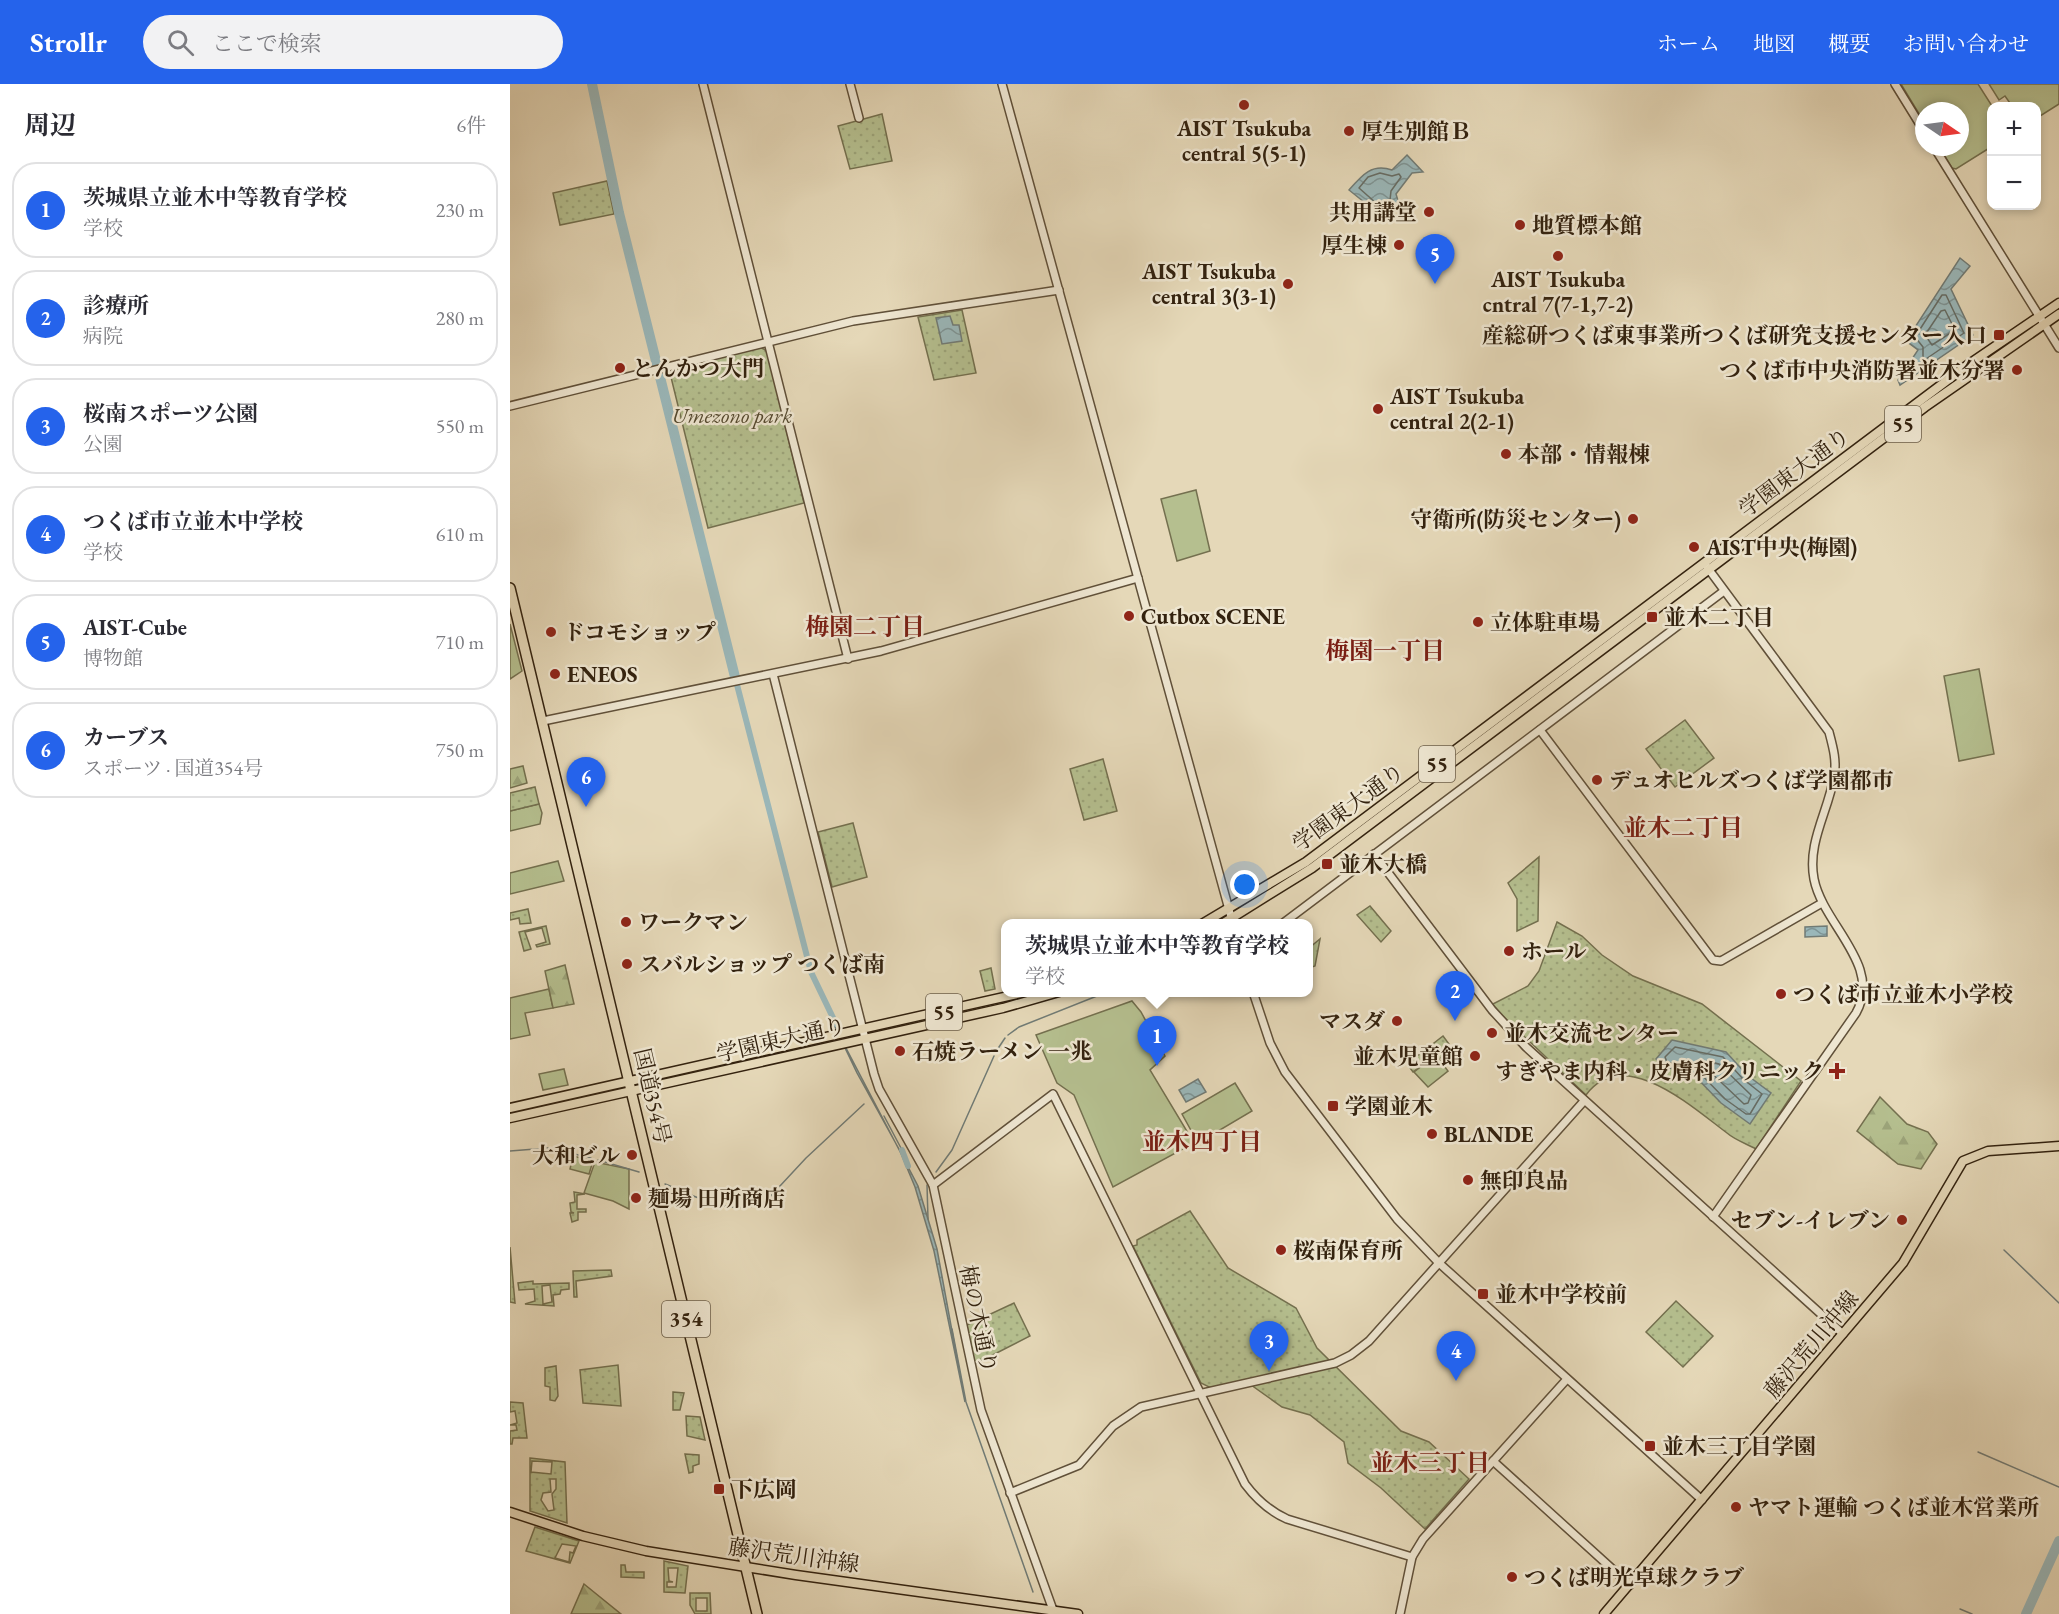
<!DOCTYPE html>
<html lang="ja">
<meta charset="utf-8">
<style>
:root{--surface:#fff;--page:#f2f2f3;--text:#2b2b33;--muted:#7c7c81;--line:#e1e1e2;--accent:#2563eb}
body{margin:0;font-family:"EB Garamond","Noto Serif JP",serif;background:var(--page);color:var(--text)}
.controls{position:absolute;right:18px;top:18px;display:grid;overflow:hidden;border-radius:12px;box-shadow:0 3px 9px #0003}
.controls button{width:54px;height:54px;display:grid;place-items:center;padding:0;border:0;border-bottom:2px solid var(--line);background:var(--surface);color:var(--text);font:30px sans-serif}
.compass{position:absolute;left:1405px;top:18px;width:54px;height:54px;border-radius:50%;background:var(--surface);box-shadow:0 3px 9px #0003;rotate:103deg}
.you{position:absolute;left:735px;top:801px;width:21px;height:21px;margin:-15px;border:4px solid #fff;border-radius:50%;background:#1a73e8;box-shadow:0 0 0 9px #1a73e833}
.badge{display:grid;place-items:center;width:39px;height:39px;border-radius:50%;background:var(--accent);color:#fff;font-size:20px;font-weight:700}
.pin{position:absolute;translate:-50% -50px;filter:drop-shadow(0 2px 3px #0008)}
.pin::after{content:'';position:absolute;top:32px;width:21px;height:18px;background:inherit;clip-path:polygon(0 0,100% 0,50% 100%)}
.popup{position:absolute;left:491px;top:835px;width:312px;height:78px;box-sizing:border-box;display:grid;place-content:center;border-radius:12px;background:var(--surface);filter:drop-shadow(0 2px 4px #0005);font-size:20px;white-space:nowrap;color:var(--muted)}
.popup b{font-size:22px;color:var(--text)}
.popup::after{content:'';position:absolute;left:50%;top:100%;margin-left:-12px;border:12px solid transparent;border-top-color:var(--surface)}
.list{margin:0;padding:0;list-style:none}
h2{display:flex;justify-content:space-between;align-items:center;height:78px;margin:0;padding:0 24px;font-size:26px}
h2 small{font-size:20px;font-weight:400;color:var(--muted)}
.list li{display:grid;grid-template-columns:39px 1fr auto;gap:18px;align-items:center;box-sizing:border-box;height:96px;margin:0 12px 12px;padding:0 12px;border:2px solid var(--line);border-radius:24px}
.list b{display:block;font-size:22px;white-space:nowrap}
.list p{margin:0;font-size:20px;white-space:nowrap;color:var(--muted)}
.list em{font-size:20px;font-style:normal;color:var(--muted)}
.icon{flex:none;width:33px;height:33px;fill:none;stroke:currentColor;stroke-width:2;stroke-linecap:round;stroke-linejoin:round}
.map{position:relative;flex:none;width:1549px;height:1530px;overflow:hidden}
header{display:flex;align-items:center;gap:36px;box-sizing:border-box;height:84px;padding:0 30px;background:var(--accent);color:#fff}
header strong{font-size:28px}
nav{display:flex;gap:33px;margin-inline-start:auto;font-size:21px}
.search{width:420px;height:54px;background:var(--page);display:flex;align-items:center;gap:15px;box-sizing:border-box;padding:0 21px;border-radius:33px;color:var(--muted);font-size:22px}
main{display:flex}
aside{flex:1;background:var(--surface)}
.map>svg:first-child{display:block}
.grass{fill:#b5bf8f;stroke:#74704f;stroke-width:1.5}
.forest{fill:url(#forest-firs);stroke:#74704f;stroke-width:1.5}
.park{fill:url(#park-dots);stroke:#74704f;stroke-width:1.5;fill-rule:evenodd}
.water{fill:url(#water-waves);stroke:#717b75;stroke-width:1.5}
.lines{fill:none;stroke-linecap:round;stroke-linejoin:round}
.shore{stroke:#666c64;stroke-width:1.5}
.stream{stroke:#717b75;stroke-width:1.5}
.canal{stroke:#9ab7b9;stroke-width:6}
.river{stroke:#9ab7b9;stroke-width:10}
.minor-casing{stroke:#605039;stroke-width:10}
.major-casing{stroke:#33220f;stroke-width:11}
.highway-casing{stroke:#33220f;stroke-width:12}
.minor{stroke:#eee6d1;stroke-width:7}
.major{stroke:#e5d8b8;stroke-width:8}
.highway{stroke:#e5d8b8;stroke-width:9}
.poi-dot{fill:#8f2418;stroke:#eee6d1;stroke-width:2}
.labels{text-anchor:middle;stroke-width:5;stroke-linejoin:round;paint-order:stroke}
.shield{fill:#eee6d1;stroke:#6b5d49;stroke-width:1.5}
.shield-label{font-size:21px;font-weight:bold;fill:#33220f}
.poi-label{font-size:22px;font-weight:bold;fill:#33220f;stroke:#eee6d1;text-anchor:start}
.park-label{font-size:22px;font-style:italic;fill:#54492f;stroke:#eee6d1}
.street-label{font-size:22px;fill:#33220f;stroke:#eee6d1}
.neighbourhood-label{font-size:24px;font-weight:bold;fill:#7a1f14;stroke:#eee6d1}
</style>
<header>
<strong>Strollr</strong>
<div class="search"><svg class="icon" aria-label="search" viewBox="0 0 24 24"><circle cx="10" cy="10" r="6"/><path d="M15 15l6 6"/></svg>ここで検索</div>
<nav><a>ホーム</a><a>地図</a><a>概要</a><a>お問い合わせ</a></nav>
</header>
<main>
<aside>
<h2>周辺<small>6件</small></h2>
<ul class="list">
<li><span class="badge">1</span><div><b>茨城県立並木中等教育学校</b><p>学校</p></div><em>230 m</em></li>
<li><span class="badge">2</span><div><b>診療所</b><p>病院</p></div><em>280 m</em></li>
<li><span class="badge">3</span><div><b>桜南スポーツ公園</b><p>公園</p></div><em>550 m</em></li>
<li><span class="badge">4</span><div><b>つくば市立並木中学校</b><p>学校</p></div><em>610 m</em></li>
<li><span class="badge">5</span><div><b>AIST-Cube</b><p>博物館</p></div><em>710 m</em></li>
<li><span class="badge">6</span><div><b>カーブス</b><p>スポーツ · 国道354号</p></div><em>750 m</em></li>
</ul>
</aside>
<div class="map">
<svg width="1549" height="1530" viewBox="0 0 1549 1530">
<defs>
<pattern id="forest-firs" width="22" height="20" patternUnits="userSpaceOnUse" patternTransform="scale(1.5)"><rect width="22" height="20" fill="#b5bf8f"/><path d="M5 1l3.5 6h-7zM16 11l3.5 6h-7z" fill="#9ca47a"/></pattern>
<pattern id="park-dots" width="8" height="8" patternUnits="userSpaceOnUse" patternTransform="scale(1.5)"><rect width="8" height="8" fill="#b5bf8f"/><path d="M2 2h.1M6 6h.1" fill="none" stroke="#9ca47a" stroke-width="1.8" stroke-linecap="round"/></pattern>
<pattern id="water-waves" width="16" height="10" patternUnits="userSpaceOnUse" patternTransform="scale(1.5)"><rect width="16" height="10" fill="#9ab7b9"/><path d="M0 5q4-4 8 0t8 0" fill="none" stroke="#7e9495"/></pattern>
</defs>
<rect width="100%" height="100%" fill="#e5d8b8"/>
<filter id="stains"><feTurbulence type="fractalNoise" baseFrequency=".00333" numOctaves="4"/><feColorMatrix values="0 0 0 0 .2 0 0 0 0 .09 0 0 0 0 .02 0 0 0 .5 -.17"/></filter>
<radialGradient id="worn" r=".72"><stop offset=".6" stop-color="#630" stop-opacity="0"/><stop offset="1" stop-color="#630" stop-opacity=".3"/></radialGradient>
<g class="grass">
<path d="M1391 0H1468L1482 22 1481 63 1446 85 1442 84 1429 63H1450V27H1414V38Z"/>
<path d="M1479 0H1549V20L1527 34 1526 22H1502L1495 12 1489 16Z"/>
<path d="M686 406 700 467 667 477 651 415Z"/>
<path d="M0 540 12 587 0 595Z"/>
<path d="M1469 585 1484 670 1449 677 1434 592Z"/>
<path d="M29 720 32 729 30 740 0 747V727Z"/>
<path d="M48 777 54 797 0 810V789Z"/>
<path d="M39 905 43 924 15 929 20 951 0 955V914Z"/>
<path d="M622 917 631 928 655 972 640 986 684 1059 603 1103 564 1011 547 999 526 951Z"/>
<path d="M938 962 940 965 929 975 938 987 918 1003 904 988Z"/>
<path d="M54 985 58 1001 33 1006 29 990Z"/>
<path d="M725 999 742 1027 688 1059 672 1030Z"/>
<path d="M63 1072 83 1077 79 1090 60 1085Z"/>
<path d="M85 1078 119 1085V1125L103 1117 74 1109Z"/>
</g>
<g class="forest">
<path d="M13 682 17 699 0 704V685Z"/>
<path d="M55 881 64 920 43 924 35 887Z"/>
<path d="M1370 1013 1397 1040 1418 1048 1427 1060 1411 1085 1388 1080 1347 1047Z"/>
<path d="M74 1500 111 1530H61Z"/>
</g>
<g class="park">
<path d="M372 30 382 77 340 85 328 42Z"/>
<path d="M97 97 104 130 50 141 43 109Z"/>
<path d="M452 226 466 289 424 296 408 233Z"/>
<path d="M250 263 257 267 294 419 198 444 159 285Z"/>
<path d="M1175 636 1204 674 1165 703 1136 665Z"/>
<path d="M593 675 607 727 574 736 560 685Z"/>
<path d="M25 703 29 720 0 727V709Z"/>
<path d="M343 739 357 793 322 803 308 748Z"/>
<path d="M1029 773 1028 837 1007 847V815L998 799Z"/>
<path d="M860 822 881 847 871 858 847 831Z"/>
<path d="M18 825 21 839 10 840 9 834 0 836V829Z"/>
<path d="M1047 838 1072 852 1092 871 1123 892 1192 920 1291 997 1246 1065C1237 1060 1225 1056 1217 1049 1183 1024 1114 960 1076 1011L981 921 1018 902 1029 887Z"/>
<path d="M36 842 40 860 27 863 26 861 36 858 32 844 15 848 21 865 14 867 9 848Z"/>
<path d="M810 855 805 882 799 884V864Z"/>
<path d="M481 884 485 905 475 907 470 887Z"/>
<path d="M933 952 939 960 903 988 897 980Z"/>
<path d="M64 1108 75 1110 67 1111V1125H76V1128H68V1136L62 1138 60 1129H64L61 1128 60 1119 65 1118Z"/>
<path d="M680 1127 718 1184 786 1224 807 1264 891 1347 919 1358 959 1395 915 1445 871 1404 838 1379 834 1358 800 1331 772 1323 734 1296 701 1304 691 1299 623 1162 627 1161V1156Z"/>
<path d="M0 1163 5 1219 0 1218Z"/>
<path d="M101 1186 102 1192 66 1197 67 1213H64L63 1187Z"/>
<path d="M23 1197V1200L59 1199V1205L51 1206 50 1210 43 1211 44 1222 15 1220 25 1217 24 1205 9 1206 8 1199ZM40 1201 42 1218 33 1220 32 1202Z"/>
<path d="M1166 1217 1203 1252 1173 1283 1136 1248Z"/>
<path d="M504 1219 520 1252 463 1281 457 1241Z"/>
<path d="M108 1281 111 1322 73 1319 70 1286Z"/>
<path d="M46 1282 48 1312 45 1317 40 1316V1303L35 1302V1284Z"/>
<path d="M163 1308 174 1309 170 1326H163Z"/>
<path d="M0 1318 13 1319 17 1354H3L2 1360H0V1347L7 1346 6 1341H0L7 1339 5 1327 0 1328Z"/>
<path d="M176 1332 190 1333 195 1356 177 1352Z"/>
<path d="M175 1370 189 1371V1380L183 1382V1388L179 1389Z"/>
<path d="M20 1374 55 1378 57 1439 20 1427ZM22 1377 42 1378 41 1390 21 1388ZM40 1395H46V1405L42 1410 44 1426 38 1427 31 1416 33 1409 41 1408Z"/>
<path d="M25 1443 69 1457 60 1479 16 1467ZM52 1460 66 1462 63 1469 60 1468 59 1478 45 1474Z"/>
<path d="M154 1477 178 1482 175 1509 154 1508ZM158 1484H168L166 1503H157V1498H163L159 1497Z"/>
<path d="M111 1481H115L116 1488H134V1494L111 1493Z"/>
<path d="M180 1509H200L201 1530H185L180 1521ZM186 1514H197V1527H186Z"/>
</g>
<g class="water">
<path d="M897 71 913 88 902 89 886 110 889 120 864 126 839 106C852 91 862 79 882 86Z"/>
<path d="M1450 174 1460 182 1441 205 1463 251 1390 301 1388 296 1408 266 1396 257Z"/>
<path d="M440 232 443 241H449L452 257 432 260 426 234Z"/>
<path d="M1317 842V852L1295 853V843Z"/>
<path d="M324 941 408 1102 427 1165 455 1318 424 1167 405 1103 390 1067 347 989Z"/>
<path d="M1162 956 1216 968 1237 991 1261 1009 1240 1040 1211 1019 1182 989 1154 983 1146 975Z"/>
<path d="M688 995 696 1008 676 1018 669 1006Z"/>
</g>
<g class="lines">
<g class="shore">
<path d="M870 89 882 92 889 90 891 93 881 107 880 116 866 119 849 104 858 93Z"/>
<path d="M1436 211 1454 249 1413 277V263L1405 253 1432 211Z"/>
<path d="M1435 226 1445 246 1422 261 1415 251 1431 227Z"/>
<path d="M1165 963 1213 973 1233 995 1252 1010 1240 1030H1236L1215 1015 1185 984 1157 978 1155 973Z"/>
<path d="M1197 977 1209 980 1241 1011 1238 1019 1234 1020 1194 982Z"/>
</g>
<g class="stream">
<path d="M498 951 509 943 597 908"/>
<path d="M487 966 495 954"/>
<path d="M374 1032 392 1066"/>
<path d="M0 1067 38 1064 51 1067"/>
<path d="M56 1068 81 1074"/>
<path d="M88 1076 129 1088"/>
<path d="M426 1088 442 1066 484 972"/>
<path d="M155 1100C185 1112 224 1135 256 1117L296 1074 354 1020"/>
<path d="M417 1101 418 1135"/>
<path d="M1494 1166 1549 1219"/>
<path d="M442 1245 456 1318 523 1508"/>
<path d="M1468 1368 1549 1403"/>
<path d="M1450 1525 1462 1530"/>
</g>
<g class="canal">
<path d="M225 593 301 888 326 940"/>
<path d="M392 1066 398 1082"/>
</g>
<g class="river">
<path d="M82 0 109 129 225 593"/>
<path d="M1516 1530 1549 1457"/>
</g>
<g class="minor-casing">
<g id="minor">
<path d="M193 0 338 575"/>
<path d="M340 0 349 34"/>
<path d="M492 0 723 840"/>
<path d="M1385 0 1414 47"/>
<path d="M1424 63 1549 264"/>
<path d="M0 322 343 237 549 206"/>
<path d="M1197 483 1319 648C1323 663 1327 677 1324 693 1318 728 1297 759 1304 795 1313 841 1373 881 1346 929L1203 1133"/>
<path d="M263 590 364 990 369 1005 423 1101 471 1326 543 1526"/>
<path d="M33 637 371 567 628 494"/>
<path d="M1030 646 1203 876 1211 877 1312 819"/>
<path d="M864 770 982 926 1016 963 1333 1250"/>
<path d="M772 840 1214 507"/>
<path d="M743 908 760 959 775 988 887 1135 929 1179 1192 1416"/>
<path d="M423 1101 543 1010 735 1400C747 1416 759 1427 777 1435L902 1473"/>
<path d="M983 1377 1120 1501"/>
<path d="M500 1409 569 1381 603 1342 631 1323 825 1279 841 1271 859 1257 1074 1017"/>
<path d="M890 1530 902 1473 913 1455 1057 1295"/>
</g>
</g>
<g class="major-casing">
<g id="major">
<path d="M692 840 796 778 1459 280 1549 219"/>
<path d="M712 840 802 784 1415 323 1549 230"/>
<path d="M0 1024 516 908"/>
<path d="M0 1034 493 924 549 908"/>
<path d="M0 1428 73 1452 136 1467 286 1491 568 1530"/>
<path d="M1094 1530 1393 1179 1453 1077 1478 1067 1549 1062"/>
</g>
</g>
<g class="highway-casing">
<path id="highway" d="M0 504 247 1530"/>
</g>
<use href="#minor" class="minor"/>
<use href="#major" class="major"/>
<use href="#highway" class="highway"/>
</g>
<g class="poi-dot">
<circle cx="734" cy="21" r="6"/>
<circle cx="839" cy="47" r="6"/>
<circle cx="919" cy="128" r="6"/>
<circle cx="1010" cy="141" r="6"/>
<circle cx="889" cy="161" r="6"/>
<circle cx="1048" cy="172" r="6"/>
<circle cx="778" cy="200" r="6"/>
<rect x="1483" y="245" width="12" height="12" rx="3"/>
<circle cx="110" cy="284" r="6"/>
<circle cx="1507" cy="286" r="6"/>
<circle cx="868" cy="325" r="6"/>
<circle cx="996" cy="370" r="6"/>
<circle cx="1123" cy="435" r="6"/>
<circle cx="1184" cy="463" r="6"/>
<circle cx="619" cy="532" r="6"/>
<rect x="1136" y="527" width="12" height="12" rx="3"/>
<circle cx="968" cy="538" r="6"/>
<circle cx="41" cy="548" r="6"/>
<circle cx="45" cy="590" r="6"/>
<circle cx="1087" cy="696" r="6"/>
<rect x="811" y="774" width="12" height="12" rx="3"/>
<circle cx="116" cy="838" r="6"/>
<circle cx="999" cy="867" r="6"/>
<circle cx="117" cy="880" r="6"/>
<circle cx="1271" cy="910" r="6"/>
<circle cx="887" cy="937" r="6"/>
<circle cx="982" cy="949" r="6"/>
<circle cx="390" cy="967" r="6"/>
<circle cx="965" cy="972" r="6"/>
<path d="M1324 978h6v6h6v6h-6v6h-6v-6h-6v-6h6z"/>
<rect x="817" y="1016" width="12" height="12" rx="3"/>
<circle cx="922" cy="1050" r="6"/>
<circle cx="122" cy="1071" r="6"/>
<circle cx="958" cy="1096" r="6"/>
<circle cx="126" cy="1114" r="6"/>
<circle cx="1392" cy="1136" r="6"/>
<circle cx="771" cy="1166" r="6"/>
<rect x="967" y="1204" width="12" height="12" rx="3"/>
<rect x="1134" y="1356" width="12" height="12" rx="3"/>
<rect x="203" y="1399" width="12" height="12" rx="3"/>
<circle cx="1226" cy="1423" r="6"/>
<circle cx="1002" cy="1493" r="6"/>
</g>
<g class="labels">
<g class="shield">
<rect x="1375" y="322" width="36" height="36" rx="4.5"/>
<rect x="909" y="662" width="36" height="36" rx="4.5"/>
<rect x="416" y="910" width="36" height="36" rx="4.5"/>
<rect x="152" y="1217" width="48" height="36" rx="4.5"/>
</g>
<g class="shield-label">
<text x="1393" y="347">55</text>
<text x="927" y="687">55</text>
<text x="434" y="935">55</text>
<text x="176" y="1242">354</text>
</g>
<g class="poi-label">
<text x="734" y="52" text-anchor="middle">AIST Tsukuba<tspan x="734" dy="25">central 5(5-1)</tspan></text>
<text x="851" y="55">厚生別館Ｂ</text>
<text x="907" y="136" text-anchor="end">共用講堂</text>
<text x="1022" y="149">地質標本館</text>
<text x="877" y="169" text-anchor="end">厚生棟</text>
<text x="766" y="195" text-anchor="end">AIST Tsukuba<tspan x="766" dy="25">central 3(3-1)</tspan></text>
<text x="1048" y="203" text-anchor="middle">AIST Tsukuba<tspan x="1048" dy="25">cntral 7(7-1,7-2)</tspan></text>
<text x="1477" y="259" text-anchor="end">産総研つくば東事業所つくば研究支援センター入口</text>
<text x="122" y="292">とんかつ大門</text>
<text x="1495" y="294" text-anchor="end">つくば市中央消防署並木分署</text>
<text x="880" y="320">AIST Tsukuba<tspan x="880" dy="25">central 2(2-1)</tspan></text>
<text x="1008" y="378">本部・情報棟</text>
<text x="1111" y="443" text-anchor="end">守衛所(防災センター)</text>
<text x="1196" y="471">AIST中央(梅園)</text>
<text x="631" y="540">Cutbox SCENE</text>
<text x="1154" y="541">並木二丁目</text>
<text x="980" y="546">立体駐車場</text>
<text x="53" y="556">ドコモショップ</text>
<text x="57" y="598">ENEOS</text>
<text x="1099" y="704">デュオヒルズつくば学園都市</text>
<text x="829" y="788">並木大橋</text>
<text x="128" y="846">ワークマン</text>
<text x="1011" y="875">ホール</text>
<text x="129" y="888">スバルショップ つくば南</text>
<text x="1283" y="918">つくば市立並木小学校</text>
<text x="875" y="945" text-anchor="end">マスダ</text>
<text x="994" y="957">並木交流センター</text>
<text x="402" y="975">石焼ラーメン 一兆</text>
<text x="953" y="980" text-anchor="end">並木児童館</text>
<text x="1314" y="995" text-anchor="end">すぎやま内科・皮膚科クリニック</text>
<text x="835" y="1030">学園並木</text>
<text x="934" y="1058">BLΛNDE</text>
<text x="110" y="1079" text-anchor="end">大和ビル</text>
<text x="970" y="1104">無印良品</text>
<text x="138" y="1122">麺場 田所商店</text>
<text x="1380" y="1144" text-anchor="end">セブン-イレブン</text>
<text x="783" y="1174">桜南保育所</text>
<text x="985" y="1218">並木中学校前</text>
<text x="1152" y="1370">並木三丁目学園</text>
<text x="221" y="1413">下広岡</text>
<text x="1238" y="1431">ヤマト運輸 つくば並木営業所</text>
<text x="1014" y="1501">つくば明光卓球クラブ</text>
</g>
<g class="park-label">
<text x="222" y="339">Umezono park</text>
</g>
<g class="street-label">
<text transform="translate(1284 388) rotate(-37)" y="8">学園東大通り</text>
<text transform="translate(838 723) rotate(-36)" y="8">学園東大通り</text>
<text transform="translate(271 955) rotate(-13)" y="8">学園東大通り</text>
<text transform="translate(143 1012) rotate(77)" y="8">国道354号</text>
<text transform="translate(469 1235) rotate(78)" y="8">梅の木通り</text>
<text transform="translate(1301 1260) rotate(-50)" y="8">藤沢荒川沖線</text>
<text transform="translate(284 1471) rotate(8)" y="8">藤沢荒川沖線</text>
</g>
<g class="neighbourhood-label">
<text x="355" y="551">梅園二丁目</text>
<text x="875" y="575">梅園一丁目</text>
<text x="1173" y="752">並木二丁目</text>
<text x="692" y="1066">並木四丁目</text>
<text x="920" y="1387">並木三丁目</text>
</g>
</g>
<rect width="100%" height="100%" filter="url(#stains)"/>
<rect width="100%" height="100%" fill="url(#worn)"/>
</svg>
<div class="controls">
<button>+</button>
<button>−</button>
</div>
<svg class="compass" viewBox="-18 -18 36 36"><path d="M0-13l5 13h-10z" fill="#e53935"/><path d="M0 13l5-13h-10z" fill="#7c7c81"/></svg>
<div class="you"></div>
<div class="pin badge" style="left:647px;top:982px">1</div>
<div class="popup"><b>茨城県立並木中等教育学校</b>学校</div>
<div class="pin badge" style="left:945px;top:937px">2</div>
<div class="pin badge" style="left:759px;top:1287px">3</div>
<div class="pin badge" style="left:946px;top:1297px">4</div>
<div class="pin badge" style="left:925px;top:200px">5</div>
<div class="pin badge" style="left:76px;top:723px">6</div>
</div>
</main>
